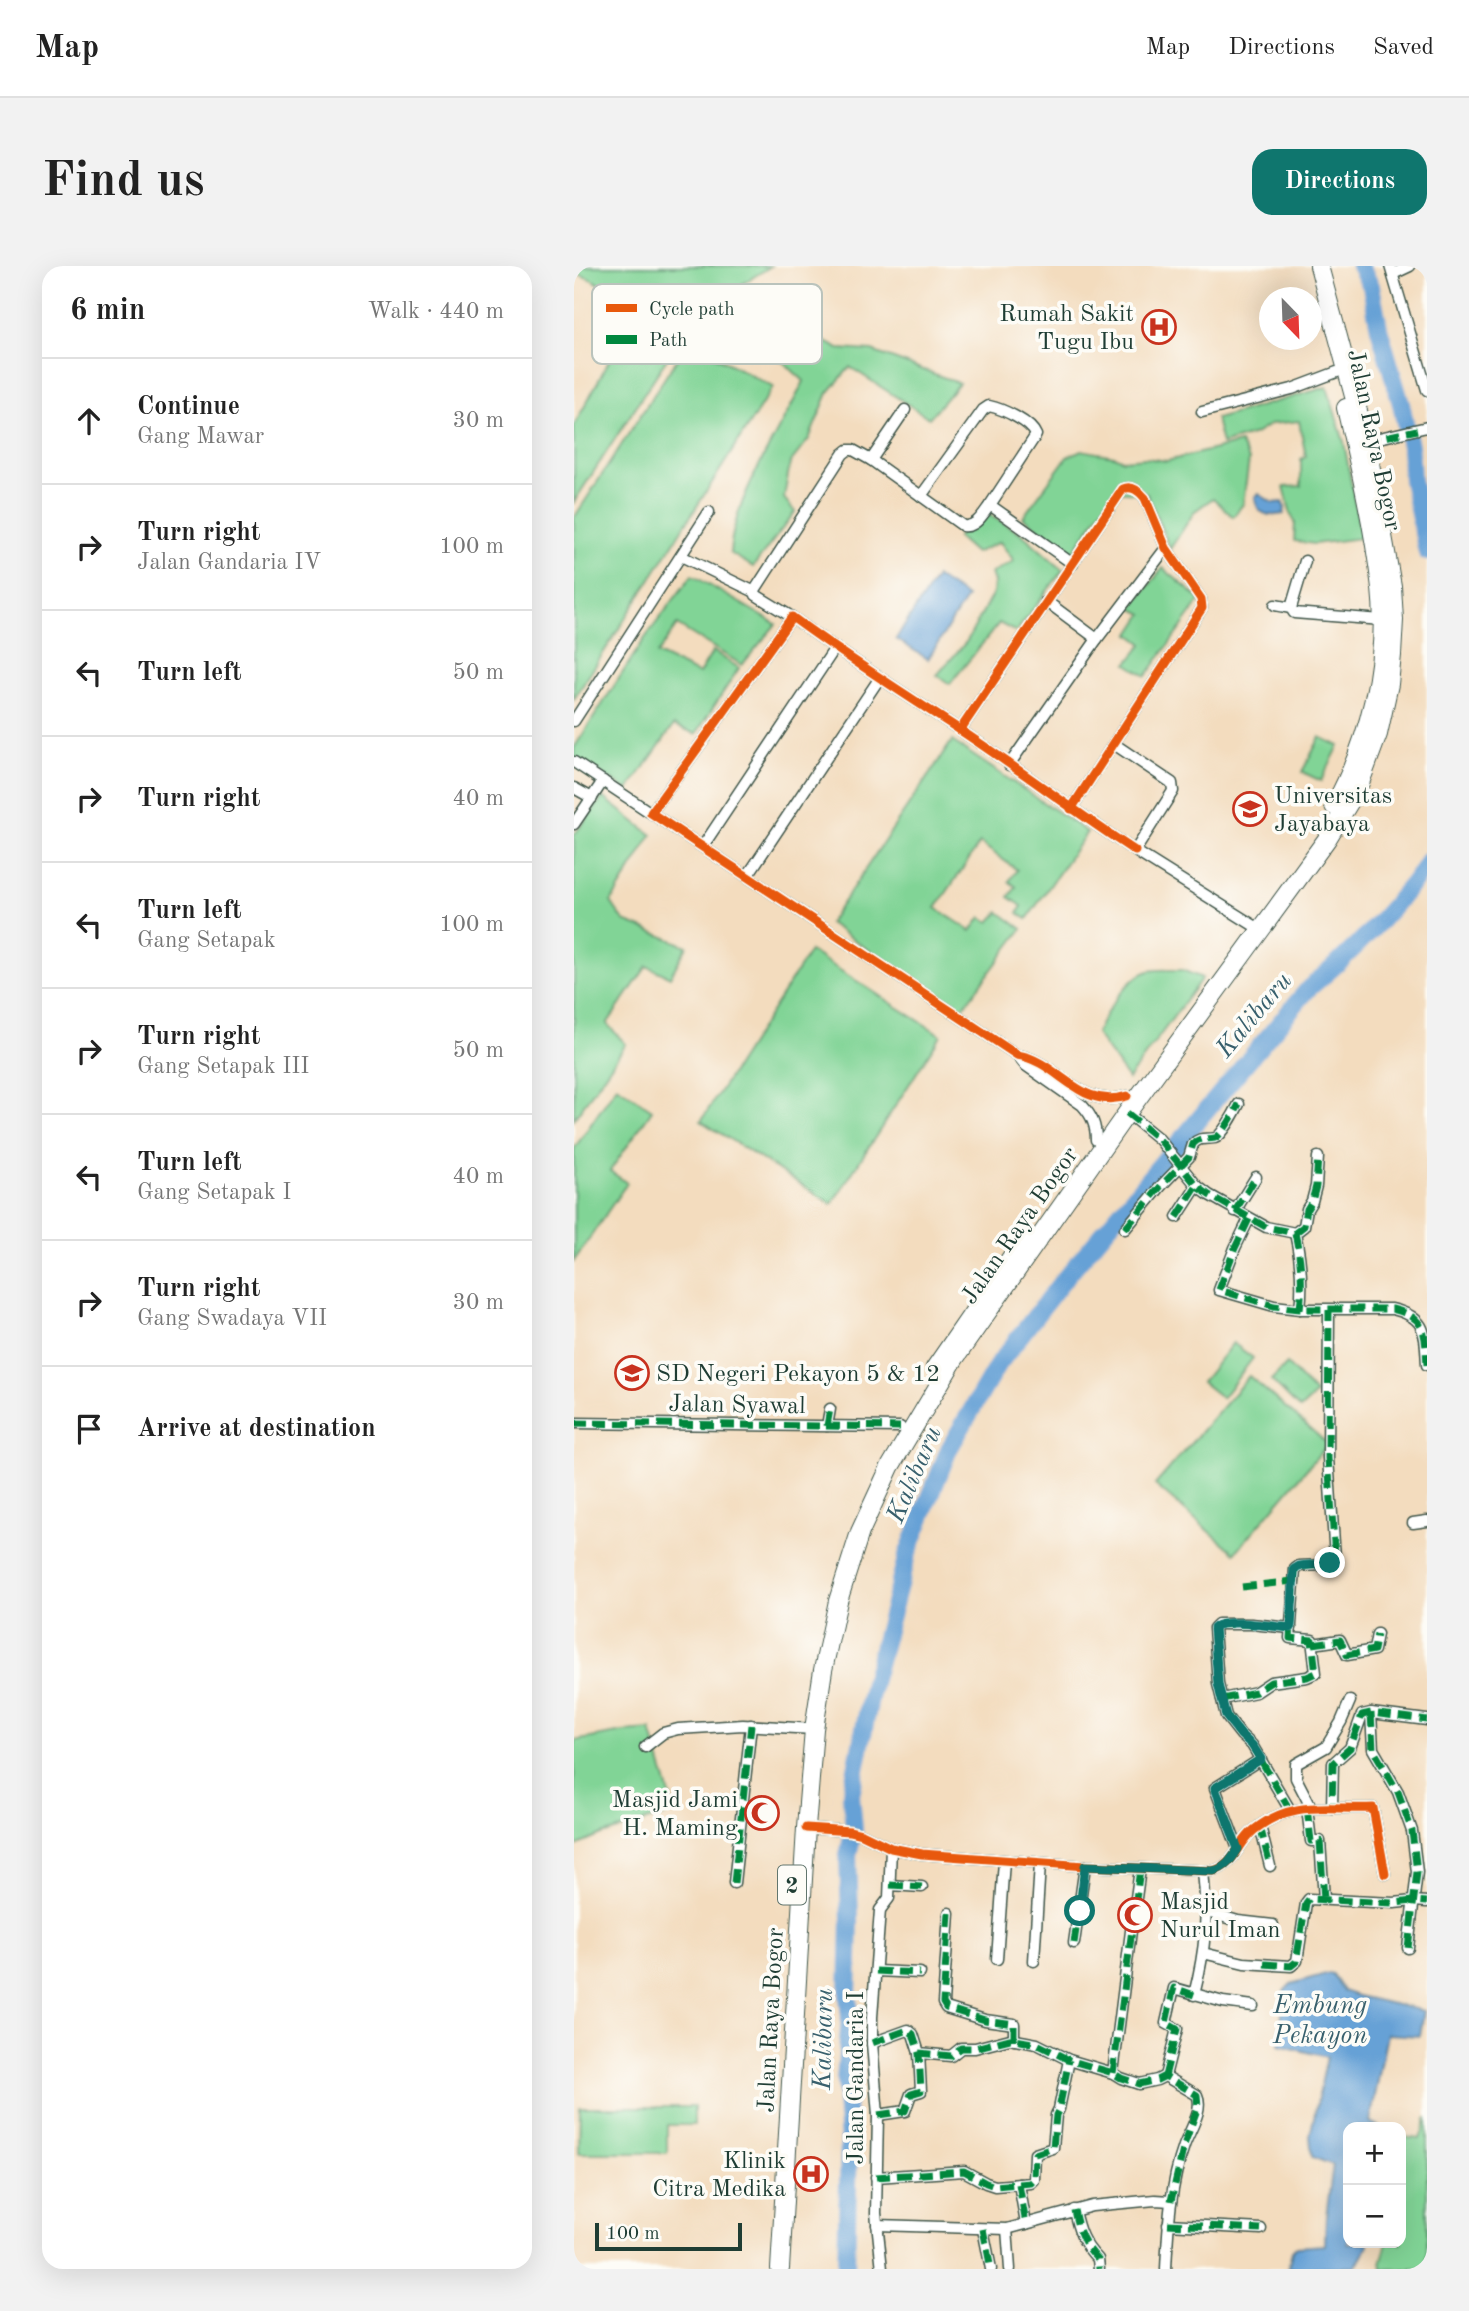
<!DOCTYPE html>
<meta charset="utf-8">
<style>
:root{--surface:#fff;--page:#f2f2f2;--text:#222;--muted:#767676;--line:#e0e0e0;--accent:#0f766e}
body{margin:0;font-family:"Old Standard TT",serif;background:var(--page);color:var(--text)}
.controls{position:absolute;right:21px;bottom:21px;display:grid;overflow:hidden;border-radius:14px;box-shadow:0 7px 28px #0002}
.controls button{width:63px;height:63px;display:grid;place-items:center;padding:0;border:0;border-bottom:2px solid var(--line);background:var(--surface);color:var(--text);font:35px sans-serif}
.compass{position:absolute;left:685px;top:21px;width:63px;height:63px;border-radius:50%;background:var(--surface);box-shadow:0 7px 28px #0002;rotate:157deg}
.scale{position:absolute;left:21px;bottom:18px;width:147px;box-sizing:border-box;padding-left:7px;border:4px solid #1f3d34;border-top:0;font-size:19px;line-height:24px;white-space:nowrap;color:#1f3d34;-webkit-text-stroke:5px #fdfcf7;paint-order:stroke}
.stop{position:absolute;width:21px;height:21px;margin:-16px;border:5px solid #0f766e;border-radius:50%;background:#fff}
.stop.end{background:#0f766e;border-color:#fff;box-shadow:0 2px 7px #0008}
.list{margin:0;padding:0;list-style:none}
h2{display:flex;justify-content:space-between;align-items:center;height:91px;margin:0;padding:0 28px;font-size:30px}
h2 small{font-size:23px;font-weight:400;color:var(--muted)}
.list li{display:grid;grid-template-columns:46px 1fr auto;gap:21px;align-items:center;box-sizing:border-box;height:126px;padding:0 28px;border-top:2px solid var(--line)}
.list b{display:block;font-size:26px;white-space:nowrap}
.list p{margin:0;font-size:23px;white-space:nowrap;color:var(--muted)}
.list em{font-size:23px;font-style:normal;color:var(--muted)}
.icon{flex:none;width:38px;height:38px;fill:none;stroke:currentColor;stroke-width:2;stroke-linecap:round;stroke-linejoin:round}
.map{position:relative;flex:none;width:853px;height:2003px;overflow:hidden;border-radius:21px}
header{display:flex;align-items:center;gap:42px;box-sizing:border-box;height:98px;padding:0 35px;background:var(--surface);border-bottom:2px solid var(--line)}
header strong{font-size:33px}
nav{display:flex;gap:38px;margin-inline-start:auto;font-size:24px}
.intro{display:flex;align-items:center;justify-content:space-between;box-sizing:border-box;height:168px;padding:0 42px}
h1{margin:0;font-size:49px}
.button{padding:18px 32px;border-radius:21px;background:var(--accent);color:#fff;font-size:24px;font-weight:700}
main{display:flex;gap:42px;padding:0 42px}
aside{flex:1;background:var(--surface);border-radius:21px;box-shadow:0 7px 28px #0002}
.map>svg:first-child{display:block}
.green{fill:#81d496;stroke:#508865;stroke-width:2}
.water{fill:#66a1d6;stroke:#426f85;stroke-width:2}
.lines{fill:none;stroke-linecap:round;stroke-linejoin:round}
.river{stroke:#66a1d6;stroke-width:18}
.minor-casing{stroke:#3f5549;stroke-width:13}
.trunk-casing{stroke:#3f5549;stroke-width:20}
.minor{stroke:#fff;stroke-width:10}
.trunk{stroke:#fff;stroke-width:18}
.quiet{stroke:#00873e;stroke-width:7;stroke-dasharray:14 7;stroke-linecap:butt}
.cycleway-casing{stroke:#fdfcf7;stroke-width:13}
.cycleway{stroke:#e8590c;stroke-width:9}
.route{stroke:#0f766e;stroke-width:9}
.labels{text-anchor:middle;stroke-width:7;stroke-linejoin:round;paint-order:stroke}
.shield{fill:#fdfcf7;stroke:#62766e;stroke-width:2}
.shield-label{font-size:23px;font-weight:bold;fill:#1f3d34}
.poi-label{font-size:24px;fill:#1f3d34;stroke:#fdfcf7;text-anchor:end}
.street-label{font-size:24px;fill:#1f3d34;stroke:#fdfcf7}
.water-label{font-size:26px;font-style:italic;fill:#38606d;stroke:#fdfcf7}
.key{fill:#fdfcf7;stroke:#bac3bc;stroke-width:2}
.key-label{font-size:19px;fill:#1f3d34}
</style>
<header>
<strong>Map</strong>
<nav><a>Map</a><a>Directions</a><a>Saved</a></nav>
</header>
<div class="intro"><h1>Find us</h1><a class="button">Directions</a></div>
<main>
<aside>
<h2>6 min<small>Walk · 440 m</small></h2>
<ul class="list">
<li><svg class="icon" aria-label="ahead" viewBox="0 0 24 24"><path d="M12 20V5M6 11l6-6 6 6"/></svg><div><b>Continue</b><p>Gang Mawar</p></div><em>30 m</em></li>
<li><svg class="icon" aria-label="right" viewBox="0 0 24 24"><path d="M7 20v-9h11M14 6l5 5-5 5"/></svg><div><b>Turn right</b><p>Jalan Gandaria IV</p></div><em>100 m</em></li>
<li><svg class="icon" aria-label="left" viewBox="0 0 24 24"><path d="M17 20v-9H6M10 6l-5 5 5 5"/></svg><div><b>Turn left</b></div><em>50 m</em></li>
<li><svg class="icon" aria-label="right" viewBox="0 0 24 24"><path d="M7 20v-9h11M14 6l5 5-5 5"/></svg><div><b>Turn right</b></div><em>40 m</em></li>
<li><svg class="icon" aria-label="left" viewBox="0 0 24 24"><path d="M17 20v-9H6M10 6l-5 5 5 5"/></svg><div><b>Turn left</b><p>Gang Setapak</p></div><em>100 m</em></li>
<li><svg class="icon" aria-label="right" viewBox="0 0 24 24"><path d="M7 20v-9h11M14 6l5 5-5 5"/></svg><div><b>Turn right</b><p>Gang Setapak III</p></div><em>50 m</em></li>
<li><svg class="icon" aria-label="left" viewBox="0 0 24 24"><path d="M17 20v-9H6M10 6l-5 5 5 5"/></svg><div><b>Turn left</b><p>Gang Setapak I</p></div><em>40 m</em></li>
<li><svg class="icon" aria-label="right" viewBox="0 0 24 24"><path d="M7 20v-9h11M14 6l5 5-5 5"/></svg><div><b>Turn right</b><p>Gang Swadaya VII</p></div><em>30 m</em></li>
<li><svg class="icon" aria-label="arrive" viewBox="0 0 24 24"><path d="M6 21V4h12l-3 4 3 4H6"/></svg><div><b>Arrive at destination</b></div></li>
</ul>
</aside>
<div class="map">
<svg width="853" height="2003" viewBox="0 0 853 2003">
<rect width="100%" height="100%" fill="#fdfcf7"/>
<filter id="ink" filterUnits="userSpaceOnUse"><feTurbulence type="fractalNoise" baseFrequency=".0143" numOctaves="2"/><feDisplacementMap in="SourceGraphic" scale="14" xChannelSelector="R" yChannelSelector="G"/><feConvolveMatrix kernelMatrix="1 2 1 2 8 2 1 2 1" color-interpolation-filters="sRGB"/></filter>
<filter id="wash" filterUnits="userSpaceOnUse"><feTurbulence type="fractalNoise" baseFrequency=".00686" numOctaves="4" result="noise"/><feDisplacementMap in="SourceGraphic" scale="28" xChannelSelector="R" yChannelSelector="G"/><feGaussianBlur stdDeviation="1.57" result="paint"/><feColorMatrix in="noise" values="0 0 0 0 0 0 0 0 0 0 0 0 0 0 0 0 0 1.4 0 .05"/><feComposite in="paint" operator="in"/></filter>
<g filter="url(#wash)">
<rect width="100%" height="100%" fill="#f3dcbe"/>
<g class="green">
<path d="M0 0H197L165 20 195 31 213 55 265 83 298 85 385 117 355 152 276 101 254 127 235 173 216 197 210 232 221 246 179 301 156 287C160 230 205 167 230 115L209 96 116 57 0 236V160L61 46 21 15 0 6Z"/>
<path d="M114 76 199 121 0 433V252Z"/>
<path d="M753 121 770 176 787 272 740 278 720 275 721 256 717 249 710 221 727 220V193L732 191 725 155 697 158 681 168 648 178 642 153Z"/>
<path d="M666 177 675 194 669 238 659 251 639 232 621 245 596 283 573 228 543 225 528 243 499 287 449 251 493 191 507 184 540 190 549 194 571 192 593 195Z"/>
<path d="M410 246 447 267 489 304 442 366 425 357 376 418 363 409 393 375 419 327 420 316 417 307 440 295 426 276 401 287 383 271Z"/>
<path d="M589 302 627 334 572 410 553 398 569 378 556 368 569 348 557 342Z"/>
<path d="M118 309 202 358 168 399 103 359 83 388 125 408 139 385 165 402 122 468 100 459 54 524 0 491V482L71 372Z"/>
<path d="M746 471 765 480 747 515 728 506Z"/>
<path d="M378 475 513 566 453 653 444 647 448 640 435 631 442 621 435 615 443 604 406 577 362 642 397 665 407 651 416 656 425 646 448 663 386 746 255 657Z"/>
<path d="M29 531 78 569 37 636 50 655 113 680 96 711 73 700 33 758 52 778 0 853V569Z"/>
<path d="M236 685 367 769 258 938 127 855Z"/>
<path d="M608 704 628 712 554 813 522 768C531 747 552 712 575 705 585 703 598 704 608 704Z"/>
<path d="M43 820 78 844 36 905 53 917 0 995V883Z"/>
<path d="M659 1077 679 1092 648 1132 628 1116Z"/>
<path d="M713 1098 742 1128 726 1143 697 1114Z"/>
<path d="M675 1110 754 1178 661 1287 581 1219Z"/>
<path d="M77 1464 101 1546 28 1569 0 1581V1475L49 1466Z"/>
<path d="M6 1841H120V1859H93V1887H5Z"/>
<path d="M853 1851V2003H809L807 1997 813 1977H827V1889L829 1871 846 1873Z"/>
</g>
<g class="water">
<path d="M685 228 699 237 708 236 711 242 710 248C695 251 682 249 681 231Z"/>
<path d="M362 311 393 331 354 393 322 373Z"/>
<path d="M755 1707 759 1708 769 1725 784 1730 850 1745 846 1770 813 1768 796 1856 806 1861H774V1977H795V1979L781 2001 714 2003 718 1985 722 1981 751 1979 752 1950 759 1899 738 1891 736 1870 753 1791 705 1779 710 1725 717 1718Z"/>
</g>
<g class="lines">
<g class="river">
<path d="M786 0 797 20 805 62 827 138 836 180 838 214 853 286"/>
<path d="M272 2003 275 1875 271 1816 276 1751 274 1730 276 1654 274 1589 280 1563 277 1529 299 1417 333 1289 375 1183 423 1100 486 1018 735 722C781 685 814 648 851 602L853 596"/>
</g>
</g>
</g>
<g filter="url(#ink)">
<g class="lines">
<g class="minor-casing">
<g id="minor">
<path d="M816 0 853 124"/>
<path d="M819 8 836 0"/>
<path d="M331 144 297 194 389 260C402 262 409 248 416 239"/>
<path d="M628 146 718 123 763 106"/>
<path d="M792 175 853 161"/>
<path d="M347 230 409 144 415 140C429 143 457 156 462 169L416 239 499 298"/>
<path d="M107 290 181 326"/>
<path d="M731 295 717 342 720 347 808 354"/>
<path d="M472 335 523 373"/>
<path d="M701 339 717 342"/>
<path d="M218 351 182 329 181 324 269 188 274 184H279L297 194"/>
<path d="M0 455 135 246"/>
<path d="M386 464 549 223C558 219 565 225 571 232L592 282 627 333 628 342 497 543"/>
<path d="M540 478 598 517 599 525 561 585 687 664"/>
<path d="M0 496 77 547"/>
<path d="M435 499 523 373 592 282"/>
<path d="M0 522 18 532"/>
<path d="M0 558 29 515"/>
<path d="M129 580 261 382"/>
<path d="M174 609 305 413"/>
<path d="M443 789 451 799 508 839C518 850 522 859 522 874"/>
<path d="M553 830C505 845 485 795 443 789L77 547 218 351C272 391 329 427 386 464 445 503 501 546 561 585"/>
<path d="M553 847 585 873 623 920 635 929 692 961 721 967"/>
<path d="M661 945 682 911"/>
<path d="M603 951 623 920"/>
<path d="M675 953 661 982 645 1024 700 1040 726 1043H818C853 1051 851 1067 853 1099"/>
<path d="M551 963 587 920 615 891 619 878C627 870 631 874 641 872 648 870 661 846 665 838"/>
<path d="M721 967 730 960 733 943 738 935 742 920 744 891"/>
<path d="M721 967C727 994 729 1017 726 1043"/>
<path d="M0 1157 326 1161"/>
<path d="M253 1160 256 1143"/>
<path d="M839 1257 853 1255"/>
<path d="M739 1378 766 1374 773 1389 800 1384 803 1368"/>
<path d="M648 1433 682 1426 697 1416 733 1411 742 1407 738 1374 716 1372 721 1303 725 1300 752 1299 756 1297 761 1291 754 1192 755 1044"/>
<path d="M797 1447 799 1483 824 1526 838 1565 843 1606 834 1682"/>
<path d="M71 1481 89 1467 104 1463 169 1459 240 1463"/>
<path d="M737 1541 722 1512V1498L752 1481 767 1456 776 1435"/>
<path d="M733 1542 737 1575H746L750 1633"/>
<path d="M758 1542 759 1497 776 1482 788 1449 797 1447 853 1454"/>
<path d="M716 1544 678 1479 667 1469 652 1450 644 1418 640 1362 644 1358H677L717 1362"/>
<path d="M686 1560 696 1600"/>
<path d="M232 1562 276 1565 288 1568 317 1582 348 1588 511 1600 639 1605C660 1600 664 1577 680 1564 719 1533 753 1544 799 1542L811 1608"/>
<path d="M664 1583 641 1522 687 1493"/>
<path d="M160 1617 177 1459"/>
<path d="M316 1619 348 1621"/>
<path d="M561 1639 566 1603"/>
<path d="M633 1646 664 1655 699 1659"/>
<path d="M375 1647 369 1737 372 1742 411 1754 440 1758V1774"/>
<path d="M500 1677 511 1600"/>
<path d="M629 1687 670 1697 717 1700 723 1695 732 1637 735 1633 820 1637 839 1635 853 1636"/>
<path d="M423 1693 430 1595"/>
<path d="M460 1695 466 1598"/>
<path d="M302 1705 346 1707"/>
<path d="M620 1729C632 1681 634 1653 629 1605"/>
<path d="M298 1777 334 1764 339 1768 345 1787 377 1790 387 1782H401L436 1773 463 1778 495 1794 539 1807 547 1812 565 1818 583 1814 591 1810 623 1829C630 1844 615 1865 610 1880 596 1919 594 1962 592 2003"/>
<path d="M539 1807 558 1657"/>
<path d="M591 1810 603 1763 592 1757 600 1722 649 1736 679 1740"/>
<path d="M304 1849 331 1845 337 1828 347 1825 345 1787"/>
<path d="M302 1911 390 1905 412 1917 421 1920 457 1917 460 1914 461 1888 479 1882 482 1849 485 1843 495 1794"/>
<path d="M445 1918 452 1958"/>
<path d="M500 1944C504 1964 509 1978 524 1993L525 2003"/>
<path d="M594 1958 687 1963"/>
<path d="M303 1959 433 1963 518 1940 581 1934 597 1935"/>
<path d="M409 1963 417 2003"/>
<path d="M433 1963 436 2003"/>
<path d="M308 2003 302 1947 304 1849 298 1777V1751L306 1644 315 1632 317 1582"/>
</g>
</g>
<g class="trunk-casing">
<g id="trunk">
<path d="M760 540C795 476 815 396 807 322 800 262 786 201 772 142"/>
<path d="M361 1102 452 970"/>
<path d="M206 2003 232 1562 240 1463 249 1404 264 1335 286 1266 316 1201 381 1092 553 847 753 573 784 522 804 468 815 418 818 389 820 354 818 320 792 175 745 0"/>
</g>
</g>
<use href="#minor" class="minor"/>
<use href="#trunk" class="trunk"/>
<g class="quiet">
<path d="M792 175 843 164"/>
<path d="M553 847 585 873 623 920 635 929 692 961 721 967"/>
<path d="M661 945 682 911"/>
<path d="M603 951 623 920"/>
<path d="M675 953 661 982 645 1024 700 1040 726 1043H818C853 1051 851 1067 853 1099"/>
<path d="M551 963 587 920 615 891 619 878C627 870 631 874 641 872 648 870 661 846 665 838"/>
<path d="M721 967 730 960 733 943 738 935 742 920 744 891"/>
<path d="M721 967C727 994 729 1017 726 1043"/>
<path d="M0 1157 326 1161"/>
<path d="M253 1160 256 1143"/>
<path d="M668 1321 719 1315"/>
<path d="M739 1378 766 1374 773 1389 800 1384 803 1368"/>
<path d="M648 1433 682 1426 697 1416 733 1411 742 1407 738 1374 716 1372 721 1303 725 1300 752 1299 756 1297 761 1291 754 1192 755 1044"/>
<path d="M797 1447 799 1483 824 1526 838 1565 843 1606 834 1682"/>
<path d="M733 1542 737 1575H746L750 1633"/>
<path d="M765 1543 758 1542 759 1497 776 1482 788 1449 797 1447 853 1454"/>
<path d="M716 1544 678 1479 667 1469 652 1450 644 1418 640 1362 644 1358H677L717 1362"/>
<path d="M686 1560 696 1600"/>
<path d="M664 1583 641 1522 687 1493"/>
<path d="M160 1617 177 1459"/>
<path d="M316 1619 348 1621"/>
<path d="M375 1647 369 1737 372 1742 411 1754 440 1758V1774"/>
<path d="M500 1677 511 1600"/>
<path d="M690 1698 717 1700 722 1696 732 1637 735 1633 820 1637 839 1635 853 1636"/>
<path d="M302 1705 346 1707"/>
<path d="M298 1777 334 1764 339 1768 345 1787 377 1790 387 1782H401L436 1773 463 1778 495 1794 539 1807 547 1812 565 1818 583 1814 591 1810 623 1829 624 1841 610 1879 597 1935"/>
<path d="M539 1807 566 1603"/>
<path d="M591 1810 603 1763 592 1757 599 1725 600 1722 620 1729"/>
<path d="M304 1849 331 1845 337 1828 347 1825 345 1787"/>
<path d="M302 1911 390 1905 412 1917 421 1920 457 1917 460 1914 461 1888 479 1882 482 1849 485 1843 495 1794"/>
<path d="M445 1918 452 1958"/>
<path d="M500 1944C504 1964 509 1978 524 1993L525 2003"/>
<path d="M594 1958 687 1963"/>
<path d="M409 1963 417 2003"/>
</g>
<g class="cycleway-casing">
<g id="cycleway">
<path d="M386 464 549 223C558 219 565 225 571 232L592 282 627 333 628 342 497 543"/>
<path d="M553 830C505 845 485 795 443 789L77 547 218 351C272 391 329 427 386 464 445 503 501 546 561 585"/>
<path d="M232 1562 276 1565 288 1568 317 1582 348 1588 511 1600 639 1605C660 1600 664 1577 680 1564 719 1533 753 1544 799 1542L811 1608"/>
</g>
</g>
<use href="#cycleway" class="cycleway"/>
</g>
</g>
<g class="lines" filter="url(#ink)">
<path class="route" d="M506 1645 511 1600 639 1605C652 1602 657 1594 664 1583L641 1522 687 1493 678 1479 667 1469 652 1450 644 1418 640 1361C655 1352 698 1361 717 1362L720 1303 725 1300 756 1297"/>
</g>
<defs>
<g id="hospital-ring" transform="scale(1.75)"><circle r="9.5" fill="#fdfcf7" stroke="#c8321e" stroke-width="1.5"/><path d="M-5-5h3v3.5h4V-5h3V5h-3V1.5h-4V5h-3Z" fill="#c8321e"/></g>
<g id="university-ring" transform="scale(1.75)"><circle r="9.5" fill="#fdfcf7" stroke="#c8321e" stroke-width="1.5"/><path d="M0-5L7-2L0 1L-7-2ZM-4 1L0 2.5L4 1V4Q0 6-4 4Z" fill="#c8321e"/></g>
<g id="school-ring" transform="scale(1.75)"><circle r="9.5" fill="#fdfcf7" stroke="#c8321e" stroke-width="1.5"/><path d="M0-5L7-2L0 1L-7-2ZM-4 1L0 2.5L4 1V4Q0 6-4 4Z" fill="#c8321e"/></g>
<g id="mosque-ring" transform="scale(1.75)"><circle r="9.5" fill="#fdfcf7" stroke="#c8321e" stroke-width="1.5"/><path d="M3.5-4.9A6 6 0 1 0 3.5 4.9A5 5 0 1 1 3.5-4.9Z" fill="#c8321e"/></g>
</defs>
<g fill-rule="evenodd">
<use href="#hospital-ring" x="585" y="61"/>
<use href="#university-ring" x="676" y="543"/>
<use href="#school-ring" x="58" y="1107"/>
<use href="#mosque-ring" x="188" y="1547"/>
<use href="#mosque-ring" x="561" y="1649"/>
<use href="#hospital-ring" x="237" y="1908"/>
</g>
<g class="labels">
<rect class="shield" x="204" y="1599.5" width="28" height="39" rx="5"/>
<g class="shield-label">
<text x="218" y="1627">2</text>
</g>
<g class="poi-label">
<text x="560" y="55">Rumah Sakit<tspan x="560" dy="28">Tugu Ibu</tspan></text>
<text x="700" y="537" text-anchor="start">Universitas<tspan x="700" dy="28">Jayabaya</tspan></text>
<text x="82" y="1115" text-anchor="start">SD Negeri Pekayon 5 &amp; 12</text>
<text x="164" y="1541">Masjid Jami<tspan x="164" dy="28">H. Maming</tspan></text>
<text x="586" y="1643" text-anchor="start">Masjid<tspan x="586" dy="28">Nurul Iman</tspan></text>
<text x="212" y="1902">Klinik<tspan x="212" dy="28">Citra Medika</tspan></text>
</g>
<g class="street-label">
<text transform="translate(801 174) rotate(78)" y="8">Jalan Raya Bogor</text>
<text transform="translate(445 959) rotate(-55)" y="8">Jalan Raya Bogor</text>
<text transform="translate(163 1138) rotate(1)" y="8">Jalan Syawal</text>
<text transform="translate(196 1754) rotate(-87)" y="8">Jalan Raya Bogor</text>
<text transform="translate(281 1812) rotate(-90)" y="8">Jalan Gandaria I</text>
</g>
<g class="water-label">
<text transform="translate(679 748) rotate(-50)" y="9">Kalibaru</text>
<text transform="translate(339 1208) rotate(-67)" y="9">Kalibaru</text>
<text x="746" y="1747">Embung<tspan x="746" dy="30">Pekayon</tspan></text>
<text transform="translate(248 1773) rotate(-89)" y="9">Kalibaru</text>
</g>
</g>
<rect x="18" y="18" width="230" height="80" rx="10" class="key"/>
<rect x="32" y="38" width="31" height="8" fill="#e8590c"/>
<rect x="32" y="69" width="31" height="9" fill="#00873e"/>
<g class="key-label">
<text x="75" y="49">Cycle path</text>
<text x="75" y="80">Path</text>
</g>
</svg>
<div class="controls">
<button>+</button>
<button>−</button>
</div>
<svg class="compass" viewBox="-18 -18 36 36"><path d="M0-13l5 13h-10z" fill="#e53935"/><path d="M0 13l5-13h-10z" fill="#767676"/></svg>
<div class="scale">100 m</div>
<div class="stop" style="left:506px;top:1645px"></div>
<div class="stop end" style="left:756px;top:1297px"></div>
</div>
</main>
